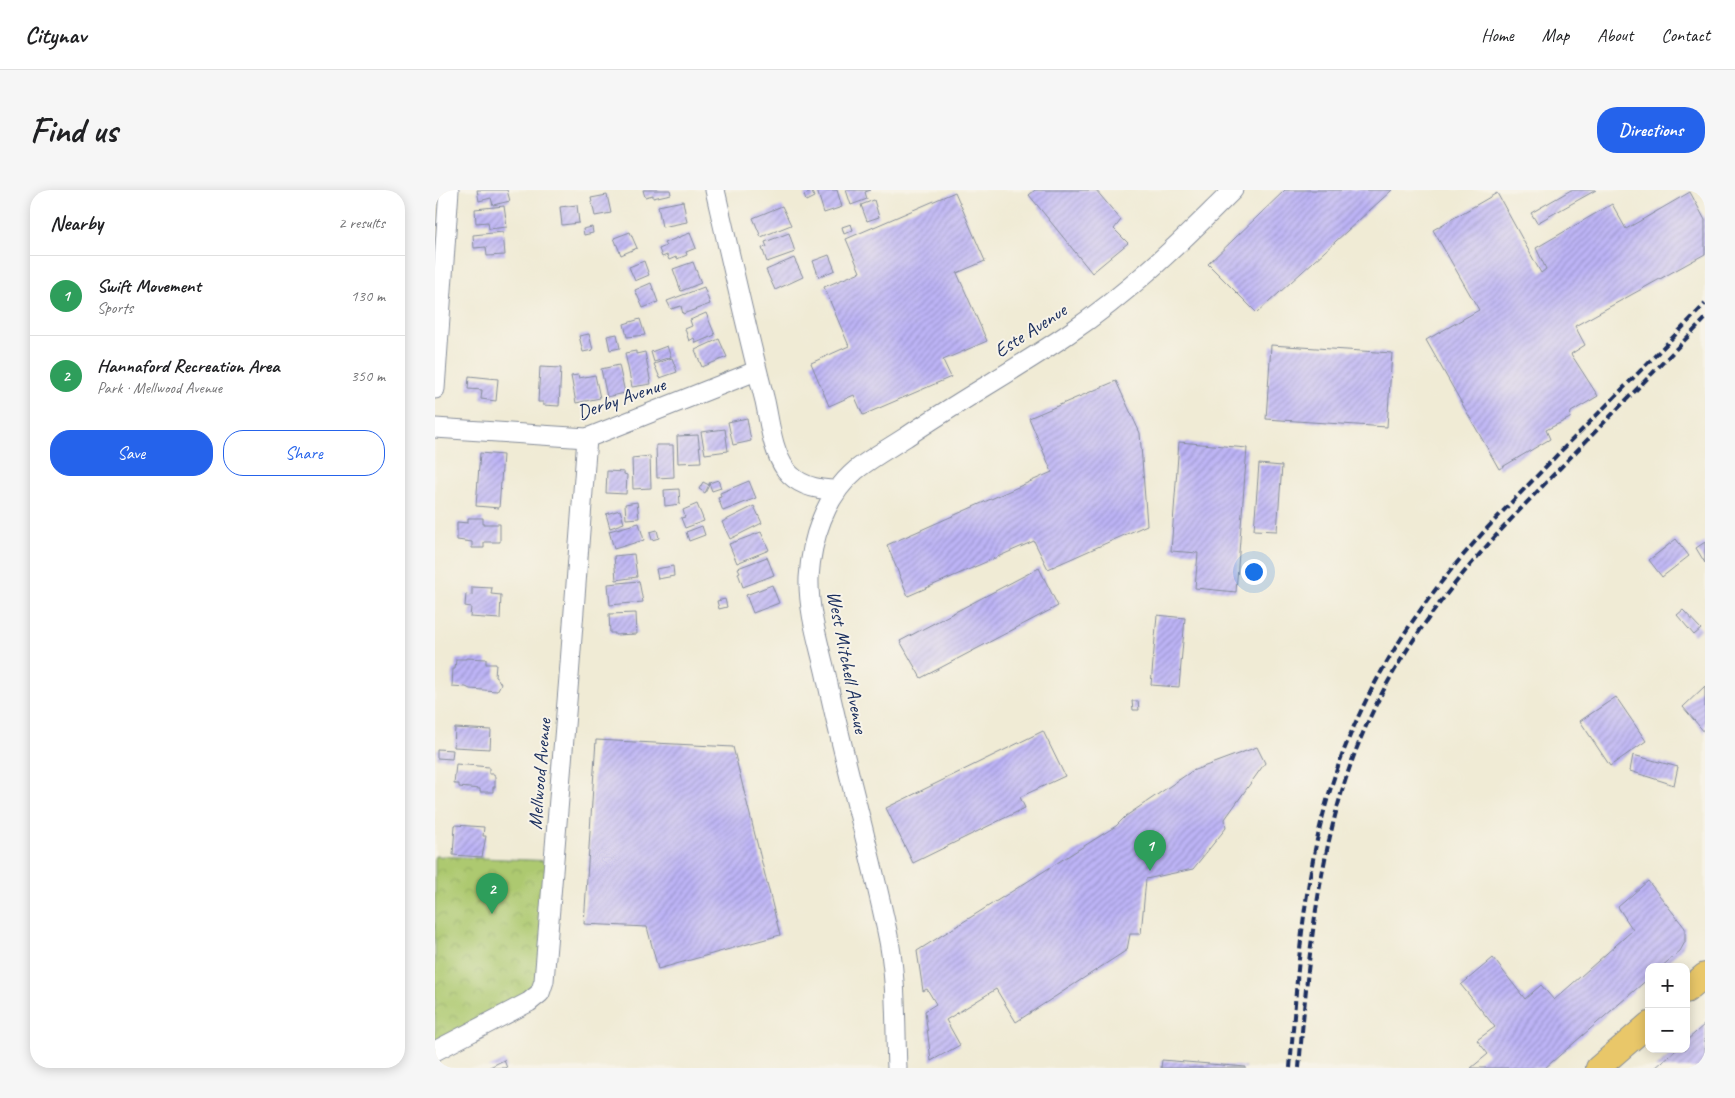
<!DOCTYPE html>
<meta charset="utf-8">
<style>
:root{--surface:#fff;--page:#f6f6f6;--text:#202124;--muted:#757577;--line:#e0e0e0;--accent:#2563eb}
body{margin:0;font-family:Caveat,sans-serif;background:var(--page);color:var(--text)}
.controls{position:absolute;right:15px;bottom:15px;display:grid;overflow:hidden;border-radius:10px;box-shadow:0 2px 12px #0003}
.controls button{width:45px;height:45px;display:grid;place-items:center;padding:0;border:0;border-bottom:1px solid var(--line);background:var(--surface);color:var(--text);font:25px sans-serif}
.you{position:absolute;left:818px;top:381px;width:18px;height:18px;margin:-12px;border:4px solid #fff;border-radius:50%;background:#1a73e8;box-shadow:0 0 0 8px #1a73e833}
.badge{display:grid;place-items:center;width:32px;height:32px;border-radius:50%;background:var(--accent);color:#fff;font-size:16px;font-weight:700}
.pin{position:absolute;translate:-50% -41px;filter:drop-shadow(0 1px 2px #0008)}
.pin::after{content:'';position:absolute;top:26px;width:18px;height:15px;background:inherit;clip-path:polygon(0 0,100% 0,50% 100%)}
.list{margin:0;padding:0;list-style:none}
h2{display:flex;justify-content:space-between;align-items:center;height:65px;margin:0;padding:0 20px;font-size:21px}
h2 small{font-size:16px;font-weight:400;color:var(--muted)}
.list li{display:grid;grid-template-columns:32px 1fr auto;gap:15px;align-items:center;box-sizing:border-box;height:80px;padding:0 20px;border-top:1px solid var(--line)}
.list b{display:block;font-size:19px;white-space:nowrap}
.list p{margin:0;font-size:16px;white-space:nowrap;color:var(--muted)}
.list em{font-size:16px;font-style:normal;color:var(--muted)}
.actions{display:flex;gap:10px;padding:15px 20px}
.actions a{flex:1;padding:11px 0;border:1px solid var(--accent);border-radius:20px;text-align:center;font-size:18px;color:var(--accent)}
.actions .main{background:var(--accent);color:#fff}
.map{position:relative;flex:none;width:1270px;height:878px;overflow:hidden;border-radius:20px}
header{display:flex;align-items:center;gap:30px;box-sizing:border-box;height:70px;padding:0 25px;background:var(--surface);border-bottom:1px solid var(--line)}
header strong{font-size:24px}
nav{display:flex;gap:28px;margin-inline-start:auto;font-size:18px}
.intro{display:flex;align-items:center;justify-content:space-between;box-sizing:border-box;height:120px;padding:0 30px}
h1{margin:0;font-size:35px}
.button{padding:12px 22px;border-radius:20px;background:var(--accent);color:#fff;font-size:18px;font-weight:700}
main{display:flex;gap:30px;padding:0 30px}
aside{flex:1;background:var(--surface);border-radius:20px;box-shadow:0 2px 12px #0003}
.map>svg:first-child{display:block}
.park{fill:url(#park-crowns);stroke:#647c67}
.building{fill:url(#building-hatch)}
.lines{fill:none;stroke-linecap:round;stroke-linejoin:round}
.minor-casing{stroke:#868d9a;stroke-width:21}
.major-casing{stroke:#868d9a;stroke-width:26}
.minor{stroke:#fff;stroke-width:19}
.major{stroke:#e9c769;stroke-width:24}
.rail{stroke:#1b2f5e;stroke-width:4;stroke-dasharray:8 4;stroke-linecap:butt}
.labels{text-anchor:middle;stroke-width:4;stroke-linejoin:round;paint-order:stroke}
.street-label{font-size:20px;fill:#1b2f5e;stroke:#f7f3e8}
</style>
<header>
<strong>Citynav</strong>
<nav><a>Home</a><a>Map</a><a>About</a><a>Contact</a></nav>
</header>
<div class="intro"><h1>Find us</h1><a class="button">Directions</a></div>
<main>
<aside>
<h2>Nearby<small>2 results</small></h2>
<ul class="list">
<li><span class="badge" style="background:#2e9e5b">1</span><div><b>Swift Movement</b><p>Sports</p></div><em>130 m</em></li>
<li><span class="badge" style="background:#2e9e5b">2</span><div><b>Hannaford Recreation Area</b><p>Park · Mellwood Avenue</p></div><em>350 m</em></li>
</ul>
<div class="actions"><a class="main">Save</a><a>Share</a></div>
</aside>
<div class="map">
<svg width="1270" height="878" viewBox="0 0 1270 878">
<defs>
<pattern id="park-crowns" width="20" height="18" patternUnits="userSpaceOnUse" patternTransform="scale(1.25)"><rect width="20" height="18" fill="#adc970"/><path d="M2 6a3 3 0 1 1 6 0M12 15a3 3 0 1 1 6 0" fill="none" stroke="#94ad63"/></pattern>
<pattern id="building-hatch" width="6" height="6" patternUnits="userSpaceOnUse" patternTransform="scale(1.25)"><rect width="6" height="6" fill="#bdb4f6"/><path d="M-1 1l2-2M0 6l6-6M5 7l2-2" fill="none" stroke="#9993ca"/></pattern>
</defs>
<rect width="100%" height="100%" fill="#f7f3e8"/>
<filter id="ink" filterUnits="userSpaceOnUse"><feTurbulence type="fractalNoise" baseFrequency=".02" numOctaves="2"/><feDisplacementMap in="SourceGraphic" scale="10" xChannelSelector="R" yChannelSelector="G"/><feConvolveMatrix kernelMatrix="1 2 1 2 8 2 1 2 1" color-interpolation-filters="sRGB"/></filter>
<filter id="wash" filterUnits="userSpaceOnUse"><feTurbulence type="fractalNoise" baseFrequency=".0096" numOctaves="4" result="noise"/><feDisplacementMap in="SourceGraphic" scale="20" xChannelSelector="R" yChannelSelector="G"/><feGaussianBlur stdDeviation="1.12" result="paint"/><feColorMatrix in="noise" values="0 0 0 0 0 0 0 0 0 0 0 0 0 0 0 0 0 1.4 0 .05"/><feComposite in="paint" operator="in"/></filter>
<g filter="url(#wash)">
<rect width="100%" height="100%" fill="#f0ebd5"/>
<path class="park" d="M0 666 119 671 105 803 0 861Z"/>
<g id="blocks">
<g class="building">
<path d="M42 0H72L75 11 58 15 56 8 44 11Z"/>
<path d="M208 0H235L236 4 218 8V5L210 7Z"/>
<path d="M382 0H402L407 17 389 23Z"/>
<path d="M411 0H436L430 2 432 9 416 15Z"/>
<path d="M600 0H661L686 30 679 39 693 53 657 83 594 5Z"/>
<path d="M850 0H957L822 123 773 74Z"/>
<path d="M1136 0H1161L1102 33 1096 23Z"/>
<path d="M377 2 379 7 371 11 369 5Z"/>
<path d="M520 2 550 71 522 83 552 151 508 170 516 187 428 225 419 205 394 216 376 173 414 156 389 97 425 82 411 49Z"/>
<path d="M1255 2 1270 30V64L1140 136 1150 155 1136 164 1163 206 1136 222 1135 228 1111 240 1115 249 1064 279 991 150 1044 120 998 40 1062 3 1106 83 1111 79 1101 58 1177 14 1191 39Z"/>
<path d="M172 5 176 23 160 26 156 8Z"/>
<path d="M439 10 444 27 432 31 426 15Z"/>
<path d="M248 11 252 32 227 37 223 16Z"/>
<path d="M142 15 144 33 127 35 125 17Z"/>
<path d="M69 16 72 37 54 39 53 32 41 33 40 19Z"/>
<path d="M347 16 356 35 326 47 318 28Z"/>
<path d="M416 34 418 40 409 44 407 37Z"/>
<path d="M157 37 158 43 149 45 148 39Z"/>
<path d="M68 42 70 65 52 66 51 57 39 58 38 45Z"/>
<path d="M195 42 202 58 186 65 179 48Z"/>
<path d="M255 43 261 58 251 62 252 65 242 69 241 67 234 70 232 65 227 67 224 59 231 56 229 53Z"/>
<path d="M354 43 360 62 332 72 327 58 332 57 330 52Z"/>
<path d="M394 65 400 80 384 87 378 71Z"/>
<path d="M359 68 368 87 340 100 331 80Z"/>
<path d="M209 71 214 85 200 91 194 77Z"/>
<path d="M258 72 266 93 246 101 238 79Z"/>
<path d="M216 93 223 112 208 118 200 100Z"/>
<path d="M269 97 275 114 248 124 246 116 236 119 232 111Z"/>
<path d="M271 123 280 145 261 153 259 148 254 151 250 139 257 136 255 130Z"/>
<path d="M205 129 210 145 192 147 189 134Z"/>
<path d="M154 144 158 160 148 162 144 146Z"/>
<path d="M182 144 185 158 175 160 172 146Z"/>
<path d="M284 149 292 167 267 177 260 160Z"/>
<path d="M836 155 957 163 952 237 831 229Z"/>
<path d="M232 156 236 167 219 172 216 162Z"/>
<path d="M201 161V164L210 162 216 194 197 197 190 163Z"/>
<path d="M237 168 242 182 225 188 219 174Z"/>
<path d="M184 175 190 203 172 207 166 179Z"/>
<path d="M105 177 126 178 124 216 108 215V212H103Z"/>
<path d="M143 185 144 188 160 185 165 208 141 213 136 186Z"/>
<path d="M34 186 63 189 61 211 46 209 47 200 33 199Z"/>
<path d="M681 191 705 243 712 335 613 379 599 351 473 406 452 355 617 282 594 228Z"/>
<path d="M312 228 316 251 298 255 293 232Z"/>
<path d="M290 239 293 261 270 264 266 242Z"/>
<path d="M263 245 266 272 243 273 242 246Z"/>
<path d="M744 252 812 258 801 402 760 398 763 363 736 361Z"/>
<path d="M221 255H238L239 287 222 288Z"/>
<path d="M45 263 68 265 64 318 41 316Z"/>
<path d="M215 266 216 298 198 299 197 268Z"/>
<path d="M824 274 847 276 842 341 819 340Z"/>
<path d="M172 281 189 282V284L192 285 191 304 171 303Z"/>
<path d="M283 290 286 298 277 301 274 293Z"/>
<path d="M314 291 321 308 288 321 283 308 286 307 285 303Z"/>
<path d="M268 292 274 295 270 303 264 299Z"/>
<path d="M244 299 245 314 230 316 229 300Z"/>
<path d="M202 312 204 328 191 329 190 314Z"/>
<path d="M262 314 269 331 250 338 246 328 250 327 248 320Z"/>
<path d="M319 316 327 333 295 349 287 332Z"/>
<path d="M185 320 189 333 175 338 171 324Z"/>
<path d="M33 328H48V334H65V352H49V358H37V352L22 350V332L33 333Z"/>
<path d="M204 333 209 350 179 359 174 341Z"/>
<path d="M267 336 270 345 254 351 251 342Z"/>
<path d="M222 340 224 348 217 350 215 342Z"/>
<path d="M326 342 334 360 302 373 294 354Z"/>
<path d="M1241 349 1254 366 1227 387 1214 370Z"/>
<path d="M1270 352V373L1261 358Z"/>
<path d="M199 364 202 387 181 390 179 366Z"/>
<path d="M332 367 339 385 308 397 303 383 305 382 303 378Z"/>
<path d="M238 376 239 386 223 389 221 379Z"/>
<path d="M604 378 623 416 486 488 465 451Z"/>
<path d="M204 391 208 412 175 415 173 394Z"/>
<path d="M337 395 344 413 318 423 311 405Z"/>
<path d="M37 397 57 398 56 404 66 405 65 429 35 427 36 417 30 416 31 404 37 405Z"/>
<path d="M290 409 292 417 284 419 282 411Z"/>
<path d="M1248 420 1266 439 1259 445 1242 425Z"/>
<path d="M201 423 202 444 180 445V443H175L174 424Z"/>
<path d="M722 425 750 428 744 497 716 495Z"/>
<path d="M31 468 51 469V474H61L60 487 63 489 66 494 62 501 35 499 31 497 17 496 18 479H20L21 469H31Z"/>
<path d="M1270 496V543L1248 517Z"/>
<path d="M1181 507 1211 551 1175 576 1145 531Z"/>
<path d="M697 511H703L704 520H698Z"/>
<path d="M20 538 56 540 55 559 19 557Z"/>
<path d="M608 541 630 586 585 607 590 618 478 673 451 618Z"/>
<path d="M161 550 298 557 345 745 223 779 212 737 149 734Z"/>
<path d="M822 557 830 573 790 629 791 638 758 679 711 689 706 744H695L692 760 581 832 561 799 511 830 525 855 496 871 490 821 501 814 492 799 488 801 482 761 681 636 691 626 757 581Z"/>
<path d="M2 559 18 560 17 569 2 568Z"/>
<path d="M1198 565 1243 577 1239 595 1195 581Z"/>
<path d="M21 574 54 577V584H59L60 587V597H58V602H45V599L24 597V594H19Z"/>
<path d="M20 635 49 637 48 646H51L47 667 18 665Z"/>
<path d="M1213 691 1250 738V752L1245 761 1226 777H1214V788L1110 878H1036L1053 864 1042 850 1060 837 1026 795 1058 768 1090 809 1106 795 1119 810 1198 740 1183 717Z"/>
<path d="M1270 834V878H1220L1242 859H1251V851Z"/>
<path d="M69 870 72 878H53Z"/>
<path d="M727 870 811 877V878H726Z"/>
</g>
</g>
</g>
<g filter="url(#ink)">
<use href="#blocks" fill-opacity="0" stroke="#868d9a" stroke-width="1"/>
<g class="lines">
<g class="minor-casing">
<g id="minor">
<path d="M280 0C296 70 312 141 330 211 335 234 337 260 351 280 363 296 383 300 402 300"/>
<path d="M0 199 14 0"/>
<path d="M0 238 152 248 321 181"/>
<path d="M0 861 94 812 105 803 109 791 134 487 152 248"/>
<path d="M462 878C460 833 462 786 452 741 434 656 409 571 391 485 384 454 373 421 374 388 376 350 390 306 421 280 436 268 454 258 471 247 524 211 580 180 633 144 694 103 746 52 798 0"/>
</g>
</g>
<g class="major-casing">
<g id="major">
<path d="M1251 801 1270 785"/>
<path d="M1163 878 1214 834"/>
</g>
</g>
<use href="#minor" class="minor"/>
<use href="#major" class="major"/>
<g class="rail">
<path d="M855 878C862 789 867 700 891 614 914 532 955 457 1008 390 1043 345 1084 305 1124 263 1173 214 1222 164 1270 114"/>
<path d="M864 878C872 777 883 663 918 568 963 447 1042 363 1131 272 1177 224 1224 177 1270 129"/>
</g>
</g>
</g>
<g class="labels">
<g class="street-label">
<text transform="translate(595 140) rotate(-33)" y="7">Este Avenue</text>
<text transform="translate(186 208) rotate(-19)" y="7">Derby Avenue</text>
<text transform="translate(413 472) rotate(79)" y="7">West Mitchell Avenue</text>
<text transform="translate(104 584) rotate(-85)" y="7">Mellwood Avenue</text>
</g>
</g>
</svg>
<div class="controls">
<button>+</button>
<button>−</button>
</div>
<div class="you"></div>
<div class="pin badge" style="left:715px;top:681px;background:#2e9e5b">1</div>
<div class="pin badge" style="left:57px;top:724px;background:#2e9e5b">2</div>
</div>
</main>
